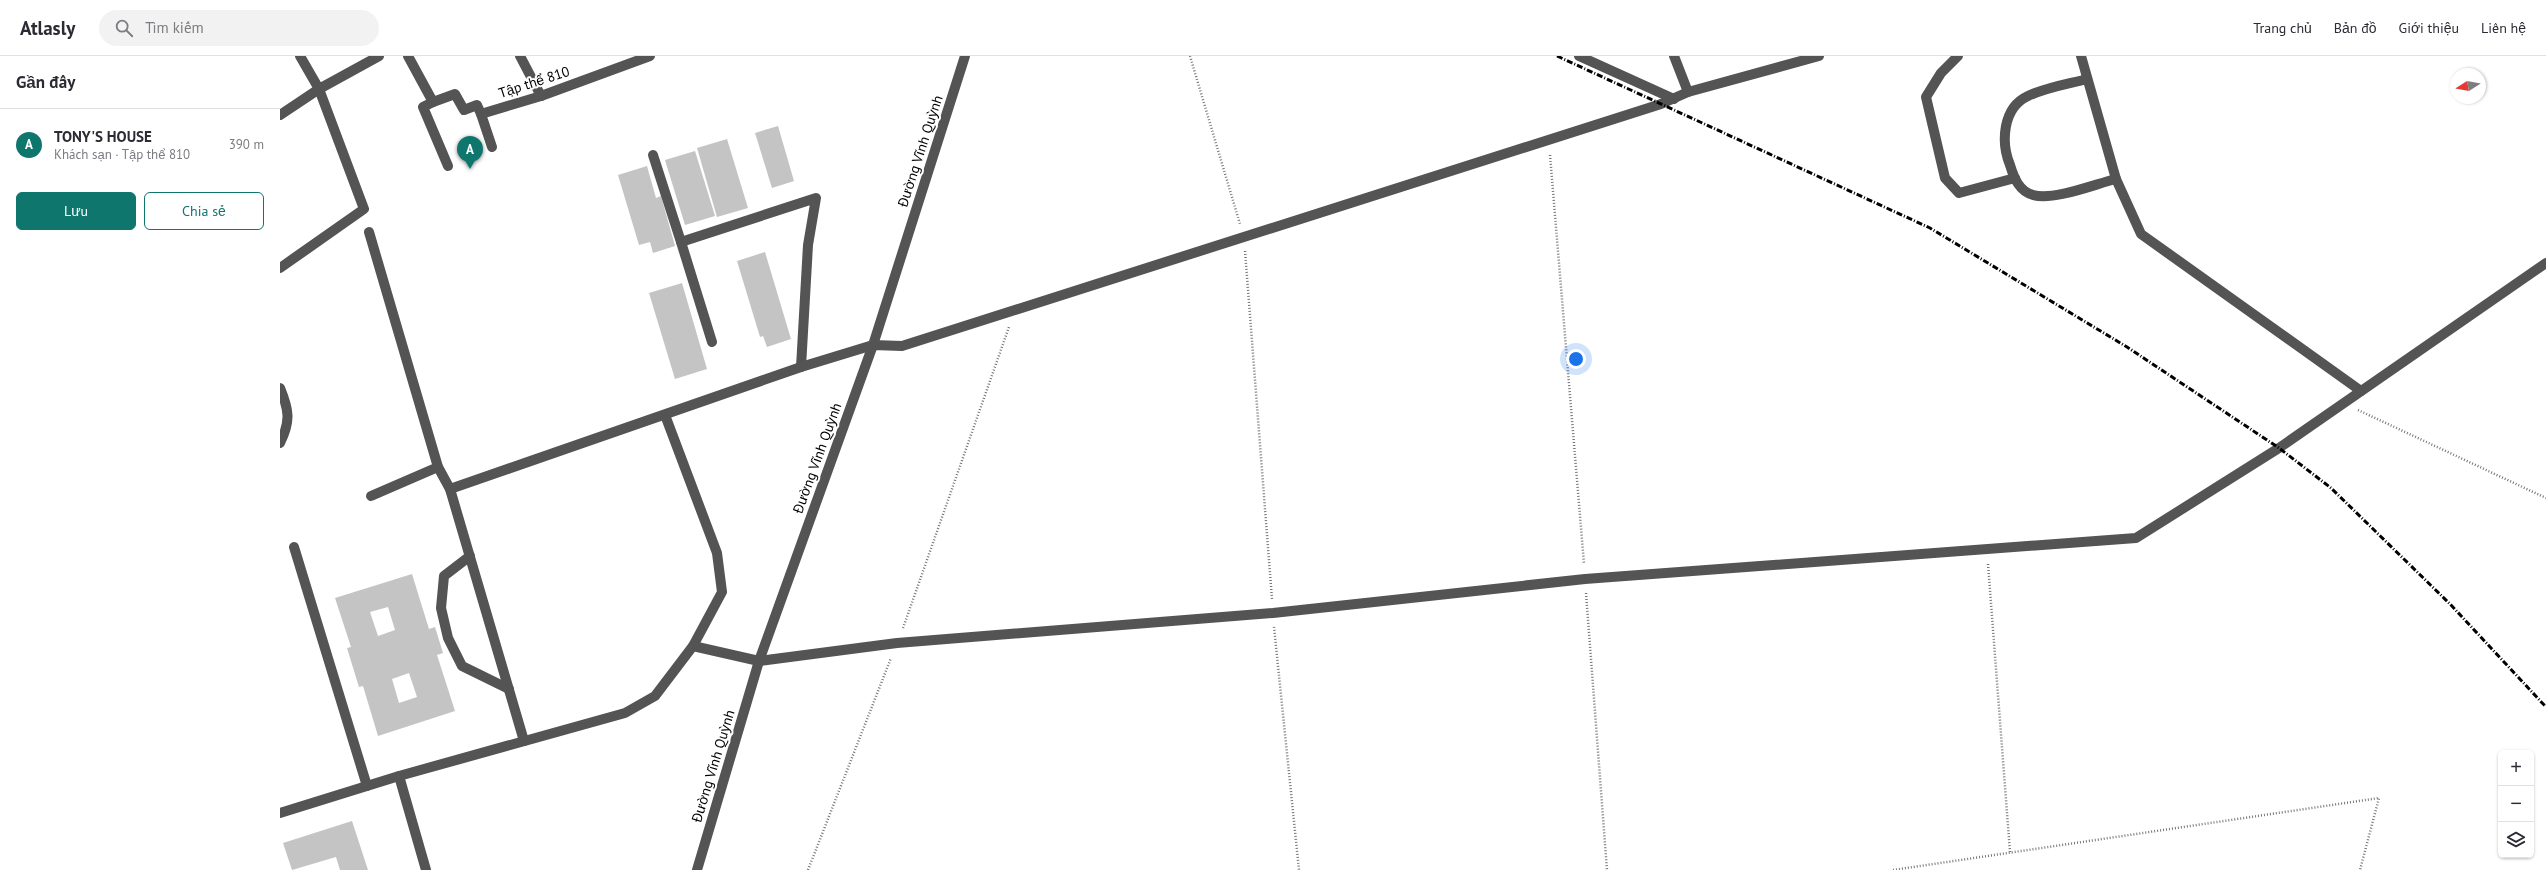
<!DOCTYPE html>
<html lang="vi">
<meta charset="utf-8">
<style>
:root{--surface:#fff;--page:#f2f2f3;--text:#2b2b33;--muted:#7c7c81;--line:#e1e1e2;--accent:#0f766e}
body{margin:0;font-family:"PT Sans",sans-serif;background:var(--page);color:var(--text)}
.controls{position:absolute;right:12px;bottom:12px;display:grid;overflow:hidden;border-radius:6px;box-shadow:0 1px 3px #0004}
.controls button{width:36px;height:36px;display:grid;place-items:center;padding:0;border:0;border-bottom:1px solid var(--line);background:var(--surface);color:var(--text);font:20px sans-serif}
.compass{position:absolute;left:2170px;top:12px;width:36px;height:36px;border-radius:50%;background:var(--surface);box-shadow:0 1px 3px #0004;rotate:259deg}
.you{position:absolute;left:1296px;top:303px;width:14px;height:14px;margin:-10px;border:3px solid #fff;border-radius:50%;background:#1a73e8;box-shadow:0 0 0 6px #1a73e833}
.badge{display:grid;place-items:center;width:26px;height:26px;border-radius:50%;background:var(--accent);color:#fff;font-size:13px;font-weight:700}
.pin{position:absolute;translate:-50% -33px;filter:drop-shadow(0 1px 2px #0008)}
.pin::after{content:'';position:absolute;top:21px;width:14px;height:12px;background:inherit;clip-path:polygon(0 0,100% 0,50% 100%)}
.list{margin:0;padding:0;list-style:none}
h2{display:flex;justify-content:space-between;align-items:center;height:52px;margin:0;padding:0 16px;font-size:17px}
h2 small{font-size:13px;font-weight:400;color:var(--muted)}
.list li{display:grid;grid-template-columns:26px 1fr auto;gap:12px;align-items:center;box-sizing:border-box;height:72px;padding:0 16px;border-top:1px solid var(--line)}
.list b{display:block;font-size:15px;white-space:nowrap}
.list p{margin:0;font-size:13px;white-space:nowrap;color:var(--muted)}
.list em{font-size:13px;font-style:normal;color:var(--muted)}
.actions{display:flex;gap:8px;padding:12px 16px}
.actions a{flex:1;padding:9px 0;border:1px solid var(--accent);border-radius:6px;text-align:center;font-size:14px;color:var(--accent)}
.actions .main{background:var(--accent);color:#fff}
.icon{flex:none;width:22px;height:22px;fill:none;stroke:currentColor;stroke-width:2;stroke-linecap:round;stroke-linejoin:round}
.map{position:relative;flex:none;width:2266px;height:814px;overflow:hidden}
header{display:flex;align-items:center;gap:24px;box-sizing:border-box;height:56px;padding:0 20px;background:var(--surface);border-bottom:1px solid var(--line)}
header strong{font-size:19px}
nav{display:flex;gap:22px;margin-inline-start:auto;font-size:14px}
.search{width:280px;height:36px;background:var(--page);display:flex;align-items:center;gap:10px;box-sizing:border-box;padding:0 14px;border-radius:22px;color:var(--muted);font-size:15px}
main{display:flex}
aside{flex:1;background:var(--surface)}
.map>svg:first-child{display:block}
.building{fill:#c4c4c4;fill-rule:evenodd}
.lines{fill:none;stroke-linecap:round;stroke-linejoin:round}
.path{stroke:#767676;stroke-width:2.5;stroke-dasharray:1 2;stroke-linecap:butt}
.minor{stroke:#545454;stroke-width:10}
.rail{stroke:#000;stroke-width:3;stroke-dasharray:6 2 1 2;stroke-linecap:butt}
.labels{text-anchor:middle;stroke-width:4;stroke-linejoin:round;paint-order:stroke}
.street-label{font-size:14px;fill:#000;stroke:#fff}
</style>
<header>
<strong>Atlasly</strong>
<div class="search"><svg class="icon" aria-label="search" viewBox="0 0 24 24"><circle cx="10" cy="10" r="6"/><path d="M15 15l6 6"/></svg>Tìm kiếm</div>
<nav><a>Trang chủ</a><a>Bản đồ</a><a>Giới thiệu</a><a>Liên hệ</a></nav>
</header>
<main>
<aside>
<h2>Gần đây<small></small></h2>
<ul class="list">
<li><span class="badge">A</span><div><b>TONY'S HOUSE</b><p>Khách sạn · Tập thể 810</p></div><em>390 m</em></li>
</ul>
<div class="actions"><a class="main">Lưu</a><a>Chia sẻ</a></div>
</aside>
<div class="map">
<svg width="2266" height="814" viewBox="0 0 2266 814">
<rect width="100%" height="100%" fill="#fff"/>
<g class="building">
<path d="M498 70 514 125 492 132 475 77Z"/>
<path d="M447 83 468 152 437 161 417 92Z"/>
<path d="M415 95 435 160 405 169 385 104Z"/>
<path d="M367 110 376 142 381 140 395 190 373 197 370 186 359 189 338 119Z"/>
<path d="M485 196 511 283 487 291 483 280 480 281 457 205Z"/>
<path d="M402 227 427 313 395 323 369 237Z"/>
<path d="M132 518 149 573 155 571 163 597 157 599 175 655 98 680 83 630 79 631 67 592 71 591 55 542ZM108 551 115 574 98 580 90 556ZM129 617 137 641 119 647 112 623Z"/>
<path d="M72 765 88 814H60L56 801 12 814 3 787Z"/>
</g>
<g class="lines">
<g class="path">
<path d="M910 0 960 168"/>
<path d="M1270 99 1304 508"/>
<path d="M965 195 992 543"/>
<path d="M2078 354 2266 442"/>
<path d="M1708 508 1730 796"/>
<path d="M1306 537 1327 814"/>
<path d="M994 571 1019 814"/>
<path d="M623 572 729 271"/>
<path d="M528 814 611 602"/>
<path d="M1613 814 2099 742 2080 814"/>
</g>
<g class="minor">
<path d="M128 0 153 46 143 51 168 110"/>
<path d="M240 0 261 40"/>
<path d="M1299 0 1394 43"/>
<path d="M1394 0 1408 36"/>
<path d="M1678 0 1661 17 1646 41 1665 122 1679 137 1735 122"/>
<path d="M1801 0 1836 123 1861 178 2081 335"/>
<path d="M1807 23C1788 28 1767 31 1748 40 1722 52 1721 87 1730 109 1734 122 1739 135 1753 139 1774 145 1815 128 1836 123"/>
<path d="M153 46 175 38 184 54 197 49 201 58"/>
<path d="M0 59 39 33 99 0"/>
<path d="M212 91 201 58 261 40 370 0"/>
<path d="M373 99 401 186"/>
<path d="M89 176 158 411 170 433 244 685"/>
<path d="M0 212 84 153 39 33 20 0"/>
<path d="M432 286 401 186 536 142 528 189 521 311"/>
<path d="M0 332C9 354 11 365 0 387"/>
<path d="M385 359 437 497 442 536 413 590"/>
<path d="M170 433 521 311 593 289 622 290 1381 48 1408 36 1539 0"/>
<path d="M91 440 158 411"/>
<path d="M14 491 87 730"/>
<path d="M190 500 164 520 161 552 168 582 182 610 229 633"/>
<path d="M119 720 146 814"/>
<path d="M0 757 119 720 345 657 375 640 413 590 479 605 617 587 993 557 1305 523 1856 482 1999 392 2266 207"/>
<path d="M417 814 479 605 593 289 685 0"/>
</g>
<path class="rail" d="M1277 0 1650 172 1847 291 1999 392 2051 432 2170 548 2266 651"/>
</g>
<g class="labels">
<g class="street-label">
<text transform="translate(254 26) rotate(-18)" y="5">Tập thể 810</text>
<text transform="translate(640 95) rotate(-72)" y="5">Đường Vĩnh Quỳnh</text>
<text transform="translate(537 402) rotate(-70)" y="5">Đường Vĩnh Quỳnh</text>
<text transform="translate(433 710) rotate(-73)" y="5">Đường Vĩnh Quỳnh</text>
</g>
</g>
</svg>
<div class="controls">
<button>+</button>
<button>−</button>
<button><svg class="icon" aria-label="layers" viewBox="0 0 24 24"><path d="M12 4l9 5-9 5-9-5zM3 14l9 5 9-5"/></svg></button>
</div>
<svg class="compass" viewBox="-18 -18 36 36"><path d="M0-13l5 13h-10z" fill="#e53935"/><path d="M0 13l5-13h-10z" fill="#7c7c81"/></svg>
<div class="you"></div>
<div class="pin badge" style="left:190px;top:113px">A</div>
</div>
</main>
